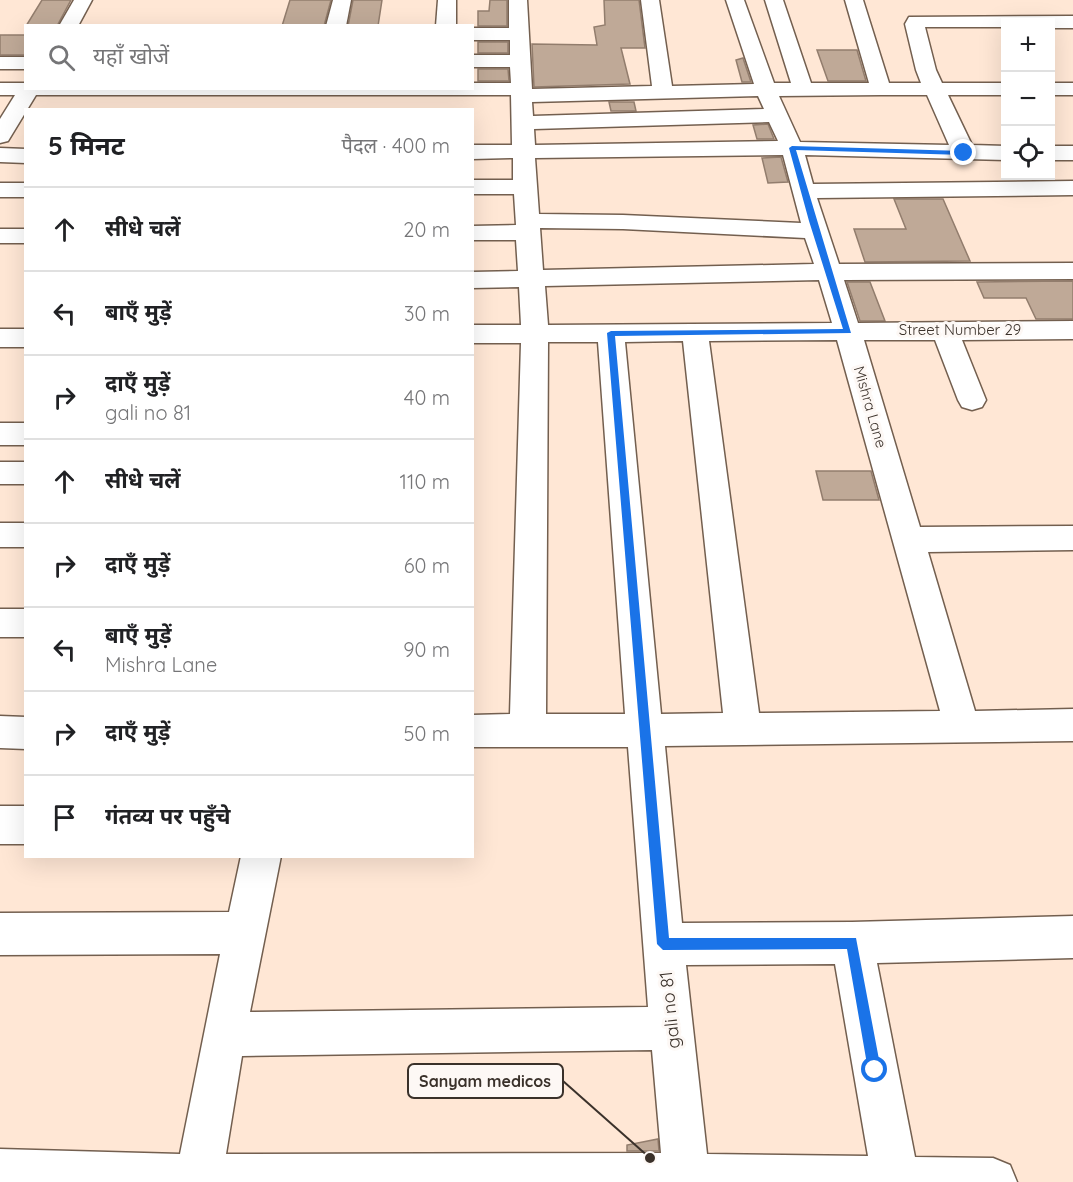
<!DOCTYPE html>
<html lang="hi">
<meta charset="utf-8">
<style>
:root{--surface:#fff;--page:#f2f2f2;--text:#202124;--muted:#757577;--line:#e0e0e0}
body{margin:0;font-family:Quicksand,"Noto Sans Devanagari",sans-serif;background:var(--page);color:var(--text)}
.controls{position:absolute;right:18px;top:18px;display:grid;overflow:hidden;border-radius:0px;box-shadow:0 6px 24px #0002}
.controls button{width:54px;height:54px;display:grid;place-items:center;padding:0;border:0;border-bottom:2px solid var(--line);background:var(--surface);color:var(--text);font:30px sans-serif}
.stop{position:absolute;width:18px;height:18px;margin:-14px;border:4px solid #1a73e8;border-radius:50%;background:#fff}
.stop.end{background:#1a73e8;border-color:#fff;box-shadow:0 2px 6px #0008}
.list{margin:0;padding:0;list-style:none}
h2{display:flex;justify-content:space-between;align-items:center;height:78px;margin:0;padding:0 24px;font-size:26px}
h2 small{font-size:20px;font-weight:400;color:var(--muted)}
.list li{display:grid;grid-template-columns:39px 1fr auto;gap:18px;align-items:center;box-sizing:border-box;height:84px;padding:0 24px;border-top:2px solid var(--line)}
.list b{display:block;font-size:22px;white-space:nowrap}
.list p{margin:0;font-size:20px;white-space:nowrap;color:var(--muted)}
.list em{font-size:20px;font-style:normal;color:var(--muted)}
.icon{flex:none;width:33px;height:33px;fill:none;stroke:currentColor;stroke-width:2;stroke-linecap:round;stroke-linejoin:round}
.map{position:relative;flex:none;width:1073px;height:1182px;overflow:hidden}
.search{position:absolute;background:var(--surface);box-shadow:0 6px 24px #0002;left:24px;top:24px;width:450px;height:66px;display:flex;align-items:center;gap:15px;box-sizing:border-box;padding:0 21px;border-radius:0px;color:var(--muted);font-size:22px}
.panel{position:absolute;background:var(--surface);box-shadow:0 6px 24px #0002;left:24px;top:108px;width:450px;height:750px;border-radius:0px}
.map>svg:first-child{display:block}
.building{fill:#bfa997;stroke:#927d6d;stroke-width:1.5}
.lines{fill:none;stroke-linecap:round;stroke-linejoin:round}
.minor-casing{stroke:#735f4f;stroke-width:3}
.minor{fill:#fff;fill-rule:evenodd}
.route{fill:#1a73e8}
.labels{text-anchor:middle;stroke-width:6;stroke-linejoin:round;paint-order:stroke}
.street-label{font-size:15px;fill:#3a312a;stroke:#fdf8f5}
.near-street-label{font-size:18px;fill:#3a312a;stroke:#fdf8f5}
.leader{fill:none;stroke:#3a312a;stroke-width:2}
.callout-dot{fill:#3a312a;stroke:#fdf8f5;stroke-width:2}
.callout{fill:#fdf8f5;stroke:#3a312a;stroke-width:2}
.callout-label{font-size:16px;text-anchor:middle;font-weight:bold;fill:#3a312a}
</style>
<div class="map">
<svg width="1073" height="1182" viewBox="0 0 1073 1182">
<rect width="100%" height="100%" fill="#ffe7d5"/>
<g class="building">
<path d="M42 0H71L57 26H26Z"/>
<path d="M290 0H331L324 26H282Z"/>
<path d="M353 0H382L378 26H348Z"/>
<path d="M490 0H507V26H478V11H489Z"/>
<path d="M604 0H639L645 48H621L630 84 534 87 532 44 597 45 594 27 605 25Z"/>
<rect x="0" y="35" width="26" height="20"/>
<rect x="478" y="42" width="30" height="11"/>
<path d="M817 50H857L866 81H828Z"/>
<path d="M743 58 751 82H742L736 60Z"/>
<path d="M478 69H508L509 81H478Z"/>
<path d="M609 102H634L636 111H611Z"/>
<path d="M768 124 774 139H757L753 125Z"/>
<path d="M781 157 788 182 768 183 762 158Z"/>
<path d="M894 199H943L970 261 865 262 854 229H906Z"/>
<path d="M1073 281V319H1036L1026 298H984L977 282Z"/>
<path d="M847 282H870L885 321H860Z"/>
<path d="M816 471H871L879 500H823Z"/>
<path d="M658 1139 659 1151H627V1145Z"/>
</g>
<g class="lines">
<g class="minor-casing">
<g id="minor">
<path d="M74 0H92L78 26H59Z"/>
<path d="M333 0H351L346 26H326Z"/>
<path d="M438 0H456V26H436Z"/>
<path d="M509 0H527L532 89 652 86 641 0H659L672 86 754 84 726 0H744L774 83H791L765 0H783L811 83H869L845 0H863L889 83H921L916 70 905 24 909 17 1073 16V28H1050V22H1006V27H925L936 70 942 83H1006V95H948L972 145 1006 146V160L805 155 813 184 1073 181V195L817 198 839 264 1073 263V279L844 280 858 323 1073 321V339L962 340 986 400 982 407 972 410 962 407 958 400 935 340H864L920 527 1073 526V550L928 552 975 711 1073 709V741L665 746 682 923 852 922 1073 916V958L877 963 915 1157 993 1158 1010 1165 1017 1182H0V1149L180 1154 220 954 0 955V913L229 912 241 856H281L250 1012 648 1007 628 747H472V715L510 714 521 343H472V325H521L519 287 472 288V272L518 271 516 240H472V226L516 225 514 194H472V180H513V158L472 159V145H512L511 95H36L8 141 0 143V119L15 95H0V83H26V88H472V83H511L510 67H472V55H510V40H472V28H509ZM881 95H927L949 145 800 142 779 96ZM758 96 764 109 533 116 532 102ZM769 122 778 141 535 145 534 129ZM783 155 801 223 623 215 539 214 535 158ZM540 228 623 229 805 238 814 264 543 270ZM819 280 832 323 548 325 545 286ZM837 340 940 711 759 713 709 341ZM683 341 723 713 661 714 625 342ZM548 342H598L625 714H546ZM835 964 868 1156 707 1154 686 965ZM652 1050 661 1153 226 1154 242 1056Z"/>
<rect x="0" y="57" width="26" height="12"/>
<rect x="1050" y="83" width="23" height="12"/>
<rect x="1050" y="146" width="23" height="14"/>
<path d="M0 148 26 149V163L0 162Z"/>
<rect x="0" y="183" width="26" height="14"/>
<rect x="0" y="229" width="26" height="14"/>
<rect x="0" y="329" width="26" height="18"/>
<rect x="0" y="423" width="26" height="22"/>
<rect x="0" y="462" width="26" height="22"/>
<rect x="0" y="523" width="26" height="24"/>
<rect x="0" y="609" width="26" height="28"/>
<path d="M0 716 26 717V749L0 748Z"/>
<rect x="0" y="806" width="26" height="38"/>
</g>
</g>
<use href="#minor" class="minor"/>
</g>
<path class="route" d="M792 146 964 151 967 153 964 155 796 150 851 333 615 336 669 938H856L881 1070 879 1075 875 1077 870 1075 868 1070 847 949 663 950 657 944 607 333 611 331 843 329 809 221 789 148Z"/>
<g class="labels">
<g class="street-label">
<text x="960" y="335">Street Number 29</text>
<text transform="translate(870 407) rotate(74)" y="5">Mishra Lane</text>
</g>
<g class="near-street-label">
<text transform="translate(670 1010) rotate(-96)" y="6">gali no 81</text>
</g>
</g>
<path class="leader" d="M650 1158L563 1081"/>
<circle class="callout-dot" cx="650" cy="1158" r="6"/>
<rect class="callout" x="408" y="1064" width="155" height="34" rx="6"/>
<g class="callout-label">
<text x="485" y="1087">Sanyam medicos</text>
</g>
</svg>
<div class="controls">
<button>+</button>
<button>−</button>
<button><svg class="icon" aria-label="locate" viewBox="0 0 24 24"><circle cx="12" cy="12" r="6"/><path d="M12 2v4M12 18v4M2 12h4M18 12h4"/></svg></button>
</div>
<div class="stop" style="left:875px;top:1070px"></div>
<div class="stop end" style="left:964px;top:153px"></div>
<div class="search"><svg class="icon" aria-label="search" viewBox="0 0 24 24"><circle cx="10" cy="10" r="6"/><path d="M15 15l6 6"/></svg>यहाँ खोजें</div>
<section class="panel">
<h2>5 मिनट<small>पैदल · 400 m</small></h2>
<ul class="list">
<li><svg class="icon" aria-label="ahead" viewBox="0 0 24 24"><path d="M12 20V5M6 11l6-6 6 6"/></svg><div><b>सीधे चलें</b></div><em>20 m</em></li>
<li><svg class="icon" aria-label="left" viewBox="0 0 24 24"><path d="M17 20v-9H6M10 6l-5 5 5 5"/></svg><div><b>बाएँ मुड़ें</b></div><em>30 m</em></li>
<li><svg class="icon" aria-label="right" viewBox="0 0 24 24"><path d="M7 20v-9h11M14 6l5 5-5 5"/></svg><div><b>दाएँ मुड़ें</b><p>gali no 81</p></div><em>40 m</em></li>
<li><svg class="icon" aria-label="ahead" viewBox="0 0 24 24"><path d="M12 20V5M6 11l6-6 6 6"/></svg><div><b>सीधे चलें</b></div><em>110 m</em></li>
<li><svg class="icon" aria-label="right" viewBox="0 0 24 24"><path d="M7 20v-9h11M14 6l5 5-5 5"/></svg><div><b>दाएँ मुड़ें</b></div><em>60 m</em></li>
<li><svg class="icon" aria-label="left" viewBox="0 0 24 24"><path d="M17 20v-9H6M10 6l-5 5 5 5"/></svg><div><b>बाएँ मुड़ें</b><p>Mishra Lane</p></div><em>90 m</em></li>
<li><svg class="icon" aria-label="right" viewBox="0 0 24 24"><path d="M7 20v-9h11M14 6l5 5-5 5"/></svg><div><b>दाएँ मुड़ें</b></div><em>50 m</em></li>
<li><svg class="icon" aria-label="arrive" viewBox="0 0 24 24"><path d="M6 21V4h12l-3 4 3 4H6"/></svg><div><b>गंतव्य पर पहुँचे</b></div></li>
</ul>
</section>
</div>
